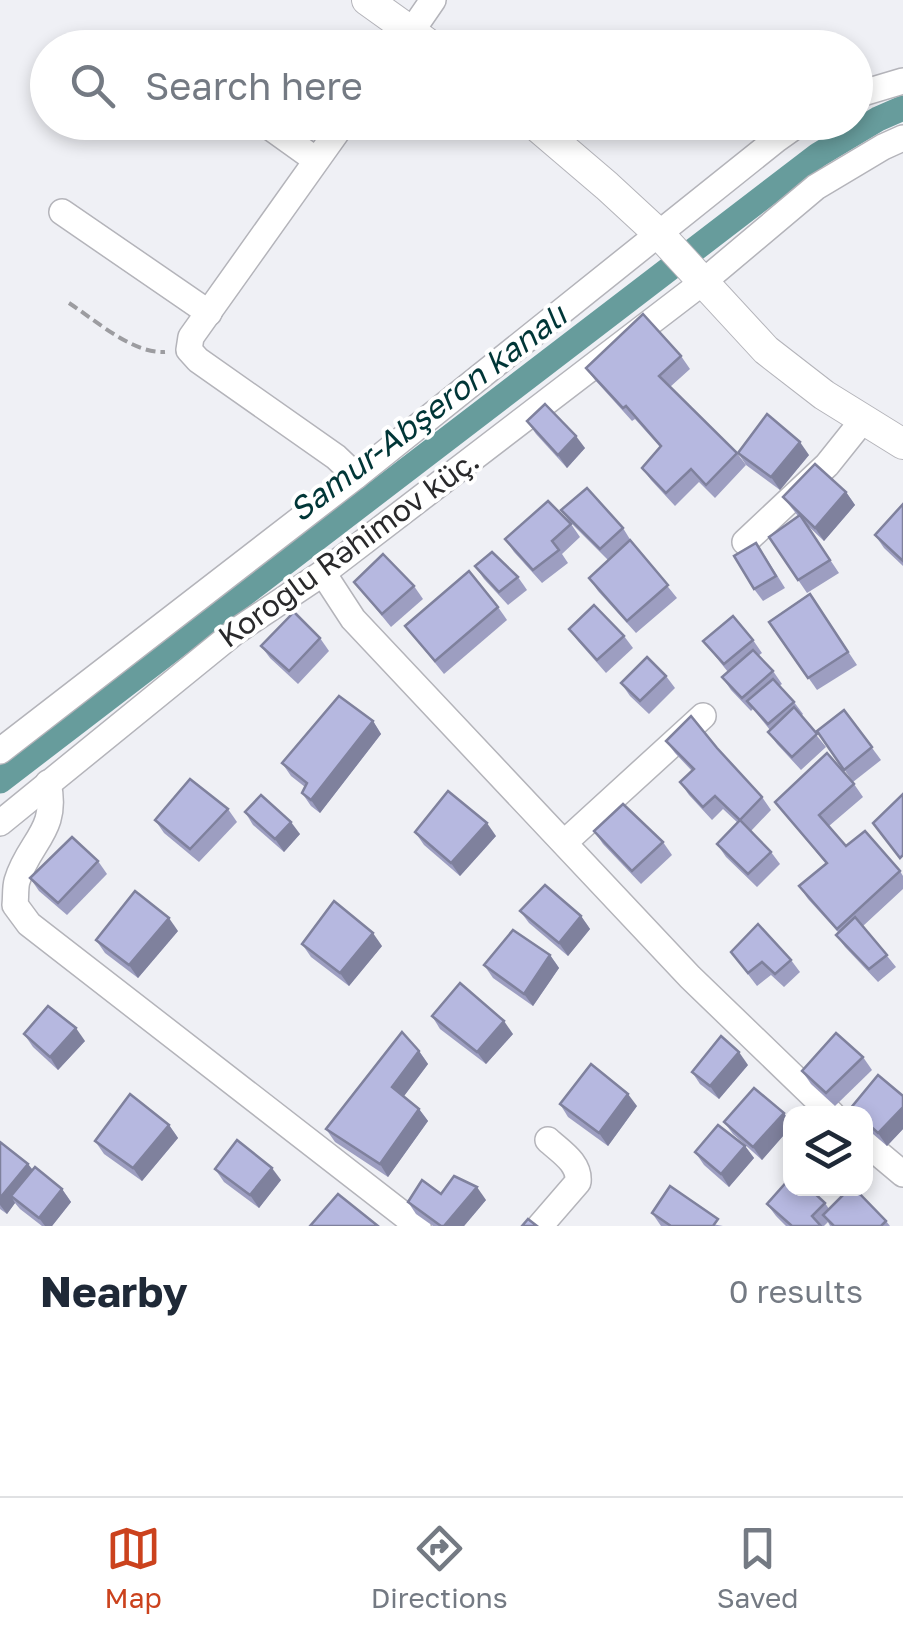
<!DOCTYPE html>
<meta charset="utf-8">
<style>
:root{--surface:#fff;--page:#f6f6f7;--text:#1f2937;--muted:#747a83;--line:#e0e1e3;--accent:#cb421d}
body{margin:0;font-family:"Golos Text",sans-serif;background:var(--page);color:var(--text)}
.controls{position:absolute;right:30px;bottom:30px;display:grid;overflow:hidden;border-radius:20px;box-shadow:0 5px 15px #0003}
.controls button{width:90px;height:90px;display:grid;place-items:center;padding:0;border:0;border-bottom:2px solid var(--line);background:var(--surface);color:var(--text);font:50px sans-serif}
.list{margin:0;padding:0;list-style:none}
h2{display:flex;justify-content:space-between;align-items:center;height:130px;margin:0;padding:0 40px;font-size:42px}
h2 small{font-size:32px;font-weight:400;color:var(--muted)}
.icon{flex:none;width:55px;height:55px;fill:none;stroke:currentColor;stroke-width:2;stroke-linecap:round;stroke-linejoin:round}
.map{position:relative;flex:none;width:903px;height:1226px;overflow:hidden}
.search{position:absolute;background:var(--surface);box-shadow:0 5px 15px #0003;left:30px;right:30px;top:30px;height:110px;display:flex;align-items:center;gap:25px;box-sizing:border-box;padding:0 35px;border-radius:55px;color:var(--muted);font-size:38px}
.sheet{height:270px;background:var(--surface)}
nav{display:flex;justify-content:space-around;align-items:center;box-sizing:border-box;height:140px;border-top:2px solid var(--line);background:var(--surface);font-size:28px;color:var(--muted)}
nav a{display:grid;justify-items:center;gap:5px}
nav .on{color:var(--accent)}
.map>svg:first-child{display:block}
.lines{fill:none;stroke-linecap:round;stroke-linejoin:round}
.canal{stroke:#679c9c;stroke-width:25}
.minor-casing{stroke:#b4b4ba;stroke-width:28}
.tertiary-casing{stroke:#b4b4ba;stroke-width:32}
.path{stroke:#9c9ca0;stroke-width:4;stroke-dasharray:10 5;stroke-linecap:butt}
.minor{stroke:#fff;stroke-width:25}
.tertiary{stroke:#fff;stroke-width:30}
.wall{fill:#9d9ec1}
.shaded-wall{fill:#7f819d}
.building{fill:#b6b8e0;stroke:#7f819d;stroke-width:2.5}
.labels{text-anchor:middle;stroke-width:8;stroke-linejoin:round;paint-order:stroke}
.street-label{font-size:30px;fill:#29292b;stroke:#fff}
.water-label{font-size:32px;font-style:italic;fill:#003637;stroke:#fff}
</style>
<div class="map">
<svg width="903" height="1226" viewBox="0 0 903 1226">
<rect width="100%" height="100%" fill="#eff0f5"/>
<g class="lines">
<path class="canal" d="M0 781 818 155 878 119 903 108"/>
<g class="minor-casing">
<g id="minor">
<path d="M400 48 433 0"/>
<path d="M856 95 903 81"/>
<path d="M263 122 316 160"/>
<path d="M344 122 191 337 189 350 198 360 336 457 356 476"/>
<path d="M62 212 209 313"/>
<path d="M745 542 827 465 863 420"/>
<path d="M323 573 353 619 690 977 832 1114"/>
<path d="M0 751 356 476 777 139 801 122"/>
<path d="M48 783C59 831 29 841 17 881 15 888 16 897 15 905L29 924 418 1226"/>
<path d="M0 823 235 632 323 573 703 282 816 187 883 147 903 138"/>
<path d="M565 842 703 716"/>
<path d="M866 1143 903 1174"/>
<path d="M540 1226 578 1182C580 1163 561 1152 548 1140"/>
</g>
</g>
<g class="tertiary-casing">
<g id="tertiary">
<path d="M367 0 434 48"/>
<path d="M532 122 607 186 659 234 766 350 824 395 903 444"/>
</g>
</g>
<path class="path" d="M69 303C95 320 133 354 165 352"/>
<use href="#minor" class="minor"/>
<use href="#tertiary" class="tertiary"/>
</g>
<g class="wall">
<path d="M681 356 690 369 670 387 737 453 746 465 715 498 699 482 675 506 651 480 642 468 660 447 635 419 632 421 595 380 586 368Z"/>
<path d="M527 421 585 448 567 468 536 434Z"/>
<path d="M738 453 809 455 780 490 746 465Z"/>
<path d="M846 492 855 505 824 541 806 524 839 573 807 593 769 537 798 516 783 497Z"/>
<path d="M903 504V566L884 548 875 535Z"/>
<path d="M561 510 623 528 631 541 677 598 636 633 598 591 589 578 608 560 570 522Z"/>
<path d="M571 524 580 537 562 554 568 563 542 583 514 552 505 539Z"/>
<path d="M765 556 785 588 763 601 754 589Z"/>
<path d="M475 566 518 577 527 590 508 605 484 579Z"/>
<path d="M354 582 414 586 423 599 391 627Z"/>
<path d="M810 594 857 665 817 690 769 622Z"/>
<path d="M498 607 507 620 444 674 405 626Z"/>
<path d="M569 629 624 636 633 648 606 673 578 641Z"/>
<path d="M320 638 329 651 298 684 270 658 261 646Z"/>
<path d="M753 640 762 653 758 656 773 671 782 684 779 686 794 702 803 714 801 716 826 747 801 770 777 744 768 732 770 730 753 709 751 711 731 690 722 677 728 672 703 641Z"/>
<path d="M666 676 675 688 649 714 630 696 621 683Z"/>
<path d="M844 710 881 760 853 782 817 731Z"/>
<path d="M373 721 381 734 320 813 311 806 302 793 305 787 291 776 282 763Z"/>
<path d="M666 741 717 748 762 797 771 810 751 831 771 852 780 864 757 887 726 857 717 844 738 823 723 809 712 820 689 795 680 782 692 771 675 753Z"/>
<path d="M854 784 863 797 829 826 846 846 900 871 903 876V889L863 926 896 967 878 982 845 947 836 935 838 932 808 899 799 886 826 864 775 802Z"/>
<path d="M228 809 237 822 199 862 164 833 155 820Z"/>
<path d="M245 812 300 834 284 852 253 825Z"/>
<path d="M594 831 663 842 672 855 641 884 603 844Z"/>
<path d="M415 832 496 836 460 876 424 845Z"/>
<path d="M98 861 107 874 67 915 39 891 30 878Z"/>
<path d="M520 911 581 916 590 929 568 956 529 923Z"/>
<path d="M178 931 138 978 105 953 96 940Z"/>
<path d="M302 944 382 946 349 986 311 957Z"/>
<path d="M731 952 791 960 800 972 784 987 771 975 757 986Z"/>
<path d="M550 955 559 968 533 1006 493 978 484 965Z"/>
<path d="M432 1016 513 1034 486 1064 440 1029Z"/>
<path d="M24 1034 85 1041 58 1070 33 1047Z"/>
<path d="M419 1051 428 1064 404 1096 419 1109 428 1121 388 1177 335 1142 326 1129Z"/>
<path d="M863 1057 872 1070 835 1106 811 1084 802 1071Z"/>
<path d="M748 1065 719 1099 700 1084 692 1072Z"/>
<path d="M903 1096V1129L887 1146 866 1128V1114H853L850 1109Z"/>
<path d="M560 1104 637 1106 608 1146 568 1117Z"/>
<path d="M784 1113 790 1123V1128L762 1160 733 1134 724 1122Z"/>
<path d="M169 1125 178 1138 142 1181 104 1154 95 1141Z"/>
<path d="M0 1142 28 1164 33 1170 62 1189 71 1202 52 1226H42L20 1209 15 1203 7 1214 0 1209Z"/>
<path d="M745 1146 754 1158 729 1187 704 1165 695 1152Z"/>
<path d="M215 1169 281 1180 259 1208 224 1182Z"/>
<path d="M441 1194 486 1200 464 1226H433L416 1214 408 1202Z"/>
<path d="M825 1203 829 1209 886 1221 890 1226H830L828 1222 824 1226H786L776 1216 767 1204Z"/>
<path d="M652 1213 723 1226H661Z"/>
</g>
<g class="shaded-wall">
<path d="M576 436 585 448 567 468 558 455Z"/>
<path d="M800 442 809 455 780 490 771 477Z"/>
<path d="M846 492 855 505 824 541 815 528Z"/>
<path d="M373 721 381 734 320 813 311 800Z"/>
<path d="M291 822 300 834 284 852 275 839Z"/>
<path d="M487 823 496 836 460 876 451 863Z"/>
<path d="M581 916 590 929 568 956 559 943Z"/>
<path d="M169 918 178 931 138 978 129 965Z"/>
<path d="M373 933 382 946 349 986 340 973Z"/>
<path d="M550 955 559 968 533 1006 524 994Z"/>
<path d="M504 1021 513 1034 486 1064 477 1052Z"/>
<path d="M76 1028 85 1041 58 1070 50 1057Z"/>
<path d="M419 1051 428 1064 401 1100 392 1087Z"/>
<path d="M739 1052 748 1065 719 1099 710 1086Z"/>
<path d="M628 1094 637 1106 608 1146 599 1133Z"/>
<path d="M903 1107V1129L887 1146 878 1133Z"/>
<path d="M419 1109 428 1121 388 1177 380 1164Z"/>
<path d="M784 1113 790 1123V1128L762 1160 753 1147Z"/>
<path d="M169 1125 178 1138 142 1181 133 1168Z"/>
<path d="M745 1146 754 1158 729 1187 721 1174Z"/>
<path d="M28 1164 37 1176 11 1196 15 1203 7 1214 0 1205V1198Z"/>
<path d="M272 1168 281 1180 259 1208 250 1195Z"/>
<path d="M477 1187 486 1200 464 1226H444Z"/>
<path d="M62 1189 71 1202 52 1226H45L39 1218Z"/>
</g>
<g class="building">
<path d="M643 314 681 356 659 376 737 453 706 485 691 469 666 493 642 468 661 446 626 406 623 408 586 368Z"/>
<path d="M545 404 576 436 558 455 527 421Z"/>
<path d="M767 414 800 442 771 477 738 453Z"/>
<path d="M815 464 846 492 815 528 783 497Z"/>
<path d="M587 488 623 528 600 549 561 510Z"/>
<path d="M548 501 571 524 552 541 559 550 533 570 505 539Z"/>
<path d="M903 504V561L875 535Z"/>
<path d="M800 515 830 560 798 580 769 537Z"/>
<path d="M630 540 668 585 627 621 589 578Z"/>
<path d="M756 543 776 576 754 589 734 556Z"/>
<path d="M492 552 518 577 499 592 475 566Z"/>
<path d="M383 554 414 586 382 614 354 582Z"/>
<path d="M469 571 498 607 435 661 405 626Z"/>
<path d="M810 594 848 652 808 678 769 622Z"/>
<path d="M594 605 624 636 597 660 569 629Z"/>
<path d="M294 612 320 638 289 671 261 646Z"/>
<path d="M733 616 753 640 724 664 703 641Z"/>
<path d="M753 650 773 671 742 698 722 677Z"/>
<path d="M647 657 666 676 640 701 621 683Z"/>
<path d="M773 679 794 702 768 724 747 701Z"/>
<path d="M339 696 373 721 311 800 302 793 307 783 282 763Z"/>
<path d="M794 707 817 734 792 757 768 732Z"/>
<path d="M844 710 872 747 844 770 817 731Z"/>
<path d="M691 716 717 748 762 797 740 820 771 852 748 874 717 844 740 820 715 796 703 807 680 782 694 769 666 741Z"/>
<path d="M827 753 854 784 819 815 846 846 865 831 900 871 837 929 799 886 827 863 775 802Z"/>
<path d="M190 779 228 809 190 849 155 820Z"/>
<path d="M448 791 487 823 451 863 415 832Z"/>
<path d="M903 794V855L900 858 873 823Z"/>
<path d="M261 795 291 822 275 839 245 812Z"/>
<path d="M623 804 663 842 632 871 594 831Z"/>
<path d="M72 837 98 861 58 903 30 878Z"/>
<path d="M545 885 581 916 559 943 520 911Z"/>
<path d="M135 891 169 918 129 965 96 940Z"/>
<path d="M334 901 373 933 340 973 302 944Z"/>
<path d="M855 917 887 955 869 969 836 935Z"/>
<path d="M758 924 791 960 775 974 762 962 748 973 731 952Z"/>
<path d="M513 930 550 955 524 994 484 965Z"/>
<path d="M460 983 504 1021 477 1052 432 1016Z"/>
<path d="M48 1006 76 1028 50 1057 24 1034Z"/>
<path d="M402 1032 419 1051 392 1087 419 1109 380 1164 326 1129Z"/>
<path d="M836 1033 863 1057 826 1093 802 1071Z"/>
<path d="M721 1036 739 1052 710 1086 692 1072Z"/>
<path d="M591 1064 628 1094 599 1133 560 1104Z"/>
<path d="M878 1075 903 1096V1107L878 1133 866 1122V1114H855L850 1109Z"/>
<path d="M754 1088 784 1113 753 1147 724 1122Z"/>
<path d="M130 1094 169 1125 133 1168 95 1141Z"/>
<path d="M718 1125 745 1146 721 1174 695 1152Z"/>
<path d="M237 1140 272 1168 250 1195 215 1169Z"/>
<path d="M0 1142 28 1164 0 1198Z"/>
<path d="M35 1167 62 1189 39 1218 11 1196Z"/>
<path d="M454 1176 477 1187 444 1226H441L408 1202 422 1180 441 1194Z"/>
<path d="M790 1178V1188H809L825 1203 812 1216 821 1226H792L767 1204Z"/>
<path d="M670 1186 718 1219 713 1226H671L652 1213Z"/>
<path d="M850 1188H854L886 1221 881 1226H834L823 1215Z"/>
<path d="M338 1194 378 1226H310Z"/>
<path d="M528 1219 537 1226H522Z"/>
</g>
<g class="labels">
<g class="street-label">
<text transform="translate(349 549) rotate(-36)" y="10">Koroğlu Rəhimov küç.</text>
</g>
<g class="water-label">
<text transform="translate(428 413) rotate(-37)" y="11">Samur-Abşeron kanalı</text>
</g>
</g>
</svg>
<div class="controls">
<button><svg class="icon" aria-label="layers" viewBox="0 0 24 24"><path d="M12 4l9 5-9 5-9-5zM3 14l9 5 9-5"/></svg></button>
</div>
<div class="search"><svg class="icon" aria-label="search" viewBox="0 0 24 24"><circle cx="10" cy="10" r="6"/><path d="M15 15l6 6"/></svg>Search here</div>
</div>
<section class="sheet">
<h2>Nearby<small>0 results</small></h2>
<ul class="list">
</ul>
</section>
<nav>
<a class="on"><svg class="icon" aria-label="map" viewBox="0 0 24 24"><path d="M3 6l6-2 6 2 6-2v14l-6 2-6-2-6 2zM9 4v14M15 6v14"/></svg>Map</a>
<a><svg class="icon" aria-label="directions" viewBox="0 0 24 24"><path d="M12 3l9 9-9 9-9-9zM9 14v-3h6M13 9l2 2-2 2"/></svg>Directions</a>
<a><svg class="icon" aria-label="saved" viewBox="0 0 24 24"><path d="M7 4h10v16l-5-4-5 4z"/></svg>Saved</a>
</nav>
